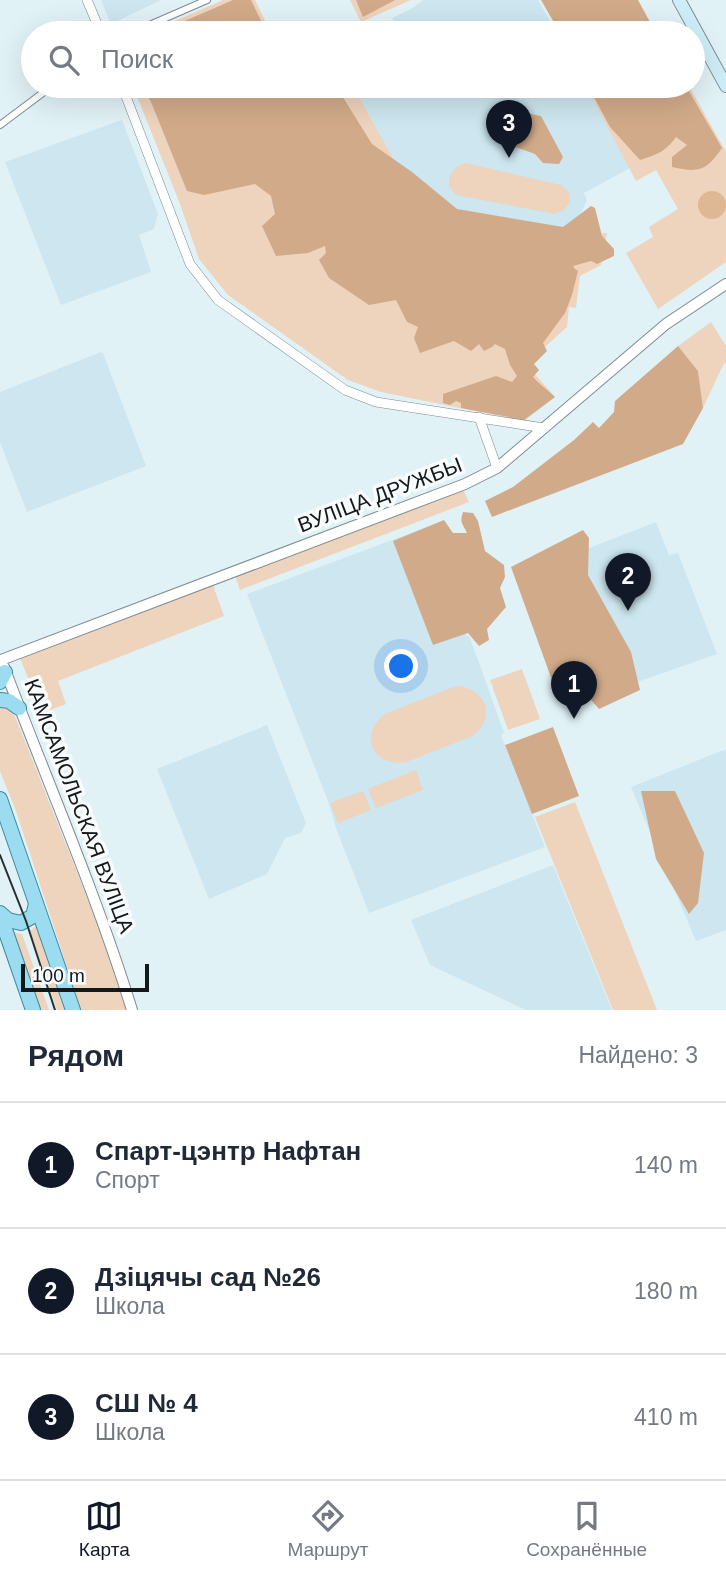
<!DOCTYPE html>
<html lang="ru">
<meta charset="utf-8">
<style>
:root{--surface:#fff;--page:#f2f2f3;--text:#1f2937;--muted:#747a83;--line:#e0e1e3;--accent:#111827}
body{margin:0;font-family:Helvetica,sans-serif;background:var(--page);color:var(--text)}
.scale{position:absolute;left:21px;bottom:18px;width:128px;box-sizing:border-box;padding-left:7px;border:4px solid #13191b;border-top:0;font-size:19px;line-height:24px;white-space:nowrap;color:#13191b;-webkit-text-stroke:5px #f9fcfd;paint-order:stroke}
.you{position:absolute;left:402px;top:667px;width:24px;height:24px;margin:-18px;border:5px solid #fff;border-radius:50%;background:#1a73e8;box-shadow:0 0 0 10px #1a73e833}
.badge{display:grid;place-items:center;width:46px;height:46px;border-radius:50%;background:var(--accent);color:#fff;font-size:23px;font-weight:700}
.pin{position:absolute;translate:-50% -58px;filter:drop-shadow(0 2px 4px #0008)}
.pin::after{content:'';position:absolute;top:37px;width:24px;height:21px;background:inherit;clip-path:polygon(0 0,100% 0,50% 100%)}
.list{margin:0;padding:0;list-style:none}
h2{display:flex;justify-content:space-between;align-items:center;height:91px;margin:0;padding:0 28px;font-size:30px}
h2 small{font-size:23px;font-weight:400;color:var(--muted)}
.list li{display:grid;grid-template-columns:46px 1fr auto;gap:21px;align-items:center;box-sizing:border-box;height:126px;padding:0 28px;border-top:2px solid var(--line)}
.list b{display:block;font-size:26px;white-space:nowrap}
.list p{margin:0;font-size:23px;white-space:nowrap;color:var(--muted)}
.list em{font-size:23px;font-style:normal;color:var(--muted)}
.icon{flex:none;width:38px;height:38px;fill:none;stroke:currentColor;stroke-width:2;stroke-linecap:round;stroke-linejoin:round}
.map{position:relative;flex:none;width:726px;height:1010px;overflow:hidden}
.search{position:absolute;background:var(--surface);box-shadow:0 7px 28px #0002;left:21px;right:21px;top:21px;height:77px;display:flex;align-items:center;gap:18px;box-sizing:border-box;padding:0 24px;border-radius:38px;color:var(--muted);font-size:26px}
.sheet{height:469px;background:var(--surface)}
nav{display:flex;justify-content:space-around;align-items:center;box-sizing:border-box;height:98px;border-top:2px solid var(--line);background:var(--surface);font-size:19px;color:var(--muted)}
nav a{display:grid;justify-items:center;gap:4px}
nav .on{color:var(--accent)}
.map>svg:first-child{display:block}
.built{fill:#cde6ef}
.green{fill:#eed3bd}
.forest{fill:#d1ab89}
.water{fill:#deb895}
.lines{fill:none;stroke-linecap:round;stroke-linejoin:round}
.pedestrian-casing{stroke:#7c8b91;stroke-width:8}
.minor-casing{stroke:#7c8b91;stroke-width:10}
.tertiary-casing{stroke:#7c8b91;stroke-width:12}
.secondary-casing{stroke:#7c8b91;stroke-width:14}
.primary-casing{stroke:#40899f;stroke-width:16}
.pedestrian{stroke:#fff;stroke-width:6}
.minor{stroke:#fff;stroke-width:9}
.tertiary{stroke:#fff;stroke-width:10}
.secondary{stroke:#cdeef8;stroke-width:12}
.primary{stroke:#9bdcf0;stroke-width:14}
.tram{stroke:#282f32;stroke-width:2}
.labels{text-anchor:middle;stroke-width:7;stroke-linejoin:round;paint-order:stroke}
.street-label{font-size:21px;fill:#13191b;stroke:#f9fcfd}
</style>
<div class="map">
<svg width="726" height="1010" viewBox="0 0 726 1010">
<rect width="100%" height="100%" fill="#e1f2f7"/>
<g class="built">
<path d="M101 0H161L111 24Z"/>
<path d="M423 0H538L557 33H401L392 18 411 9Z"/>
<path d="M353 86H586L630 168 584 193 587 200 575 226 574 235 425 216Z"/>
<path d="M122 120 158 214 154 229 139 235 151 272 61 305 5 162Z"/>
<path d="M101 352 103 353 146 466 27 512 0 442V392Z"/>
<path d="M656 522 669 555 678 553 717 654 592 698 538 568Z"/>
<path d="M427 527 467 636H469L482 671 504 733 501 735 545 847 369 913 336 828 328 801 247 594Z"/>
<path d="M267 725 306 823 301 833 285 838 267 874 209 899 157 769Z"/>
<path d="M726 749V930L696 941 631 787Z"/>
<path d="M553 865 612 1010H526L430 965 411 920Z"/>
</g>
<g class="green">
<path d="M223 0H255L271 33H148Z"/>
<path d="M350 0H411L361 22Z"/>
<path d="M133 86H353L425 216 574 235 607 233 601 265 580 276 576 308 569 307 567 327 526 364 555 397 524 421 381 392 348 380 228 295 199 259 180 204Z"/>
<path d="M586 86H689L726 152V262L658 309 626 253 653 237 649 227 678 209 656 170 636 181Z"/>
<path d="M466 163 561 185 569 192 570 202 564 210 555 214 456 195 449 187V177L456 167Z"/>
<path d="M711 322 726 346V364L724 363 703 408 698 371 678 346Z"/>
<path d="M463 490 469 502 240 590 235 576Z"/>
<path d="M213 585 224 616 58 681 66 704 42 713 20 658Z"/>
<path d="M522 669 540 719 508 730 490 680Z"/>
<path d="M460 686C489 692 496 721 470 737L406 762C372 768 357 732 387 713L451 688Z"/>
<path d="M0 707C12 706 15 716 19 726L103 938 126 1010H81L16 811 0 771Z"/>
<path d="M416 770 423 790 376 808 368 789Z"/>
<path d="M363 791 371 810 338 823 330 803Z"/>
<path d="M575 802 657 1010H613L535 817Z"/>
<path d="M36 926 65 1010H57L30 931Z"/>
<path d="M11 932 22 934 49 1010H40Z"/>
</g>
<g class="forest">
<path d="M233 0H251L267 33H157Z"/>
<path d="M356 0H395L363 17Z"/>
<path d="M541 0H638L656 33H560Z"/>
<path d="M142 86H292L295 90 305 86H336L372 144 412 172 457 209 563 227 591 206 595 208 602 236 614 249V256L597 264 591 261 573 266 575 269 578 271 572 295 565 313 543 343 547 351 534 364 539 370 533 377C540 385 547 389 555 397L524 420 461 408V403L456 401 450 405 443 403V394L496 376 512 382 517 376 510 365 505 349 495 344 492 347 484 351 479 344 471 351 454 341 420 353 414 338 418 327 407 322 396 300 369 305 329 278 319 260 326 253 325 246 308 253 276 256 262 226 275 214 271 196 255 184 204 195 187 191 151 102Z"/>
<path d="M588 86H686L722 148C706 171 699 173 672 167V157L687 145 676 137C665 152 658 154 640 160L610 127Z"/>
<path d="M531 114 541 116 563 157 559 164 543 163 535 154 502 142 508 127Z"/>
<path d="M678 346 698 371 703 408 683 444 492 517 485 501 513 487 574 440 593 422 599 428 614 412 615 401Z"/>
<path d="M463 512 473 513 478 521 485 551 504 565 505 577 500 588 506 607 487 629 489 640 479 646 468 633 433 645 393 541 444 520 453 533H467C463 524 459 523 463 512Z"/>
<path d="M583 530 589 538 588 575 631 652 640 690 599 709 573 679 553 683 511 567Z"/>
<path d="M553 727 579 796 532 814 505 745Z"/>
<path d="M641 791H675L704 853 698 903 689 914 656 859Z"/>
</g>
<circle class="water" cx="712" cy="205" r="14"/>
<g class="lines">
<g class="pedestrian-casing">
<g id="pedestrian">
<path d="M131 33 207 0"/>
<path d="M0 125 52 86"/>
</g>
</g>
<g class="minor-casing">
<g id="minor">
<path d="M87 0 101 33"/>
<path d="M122 86 190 264 218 300 345 390 376 402 544 428"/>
<path d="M479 417 497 468"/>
</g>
</g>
<g class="tertiary-casing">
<g id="tertiary">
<path d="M1 660 465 484 497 468 666 324 726 284"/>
<path d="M4 667C47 781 96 893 132 1010"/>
</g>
</g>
<g class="secondary-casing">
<path id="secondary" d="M679 0 726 86"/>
</g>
<g class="primary-casing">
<g id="primary">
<path d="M0 682 5 672"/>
<path d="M0 700 9 701 19 708"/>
<path d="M0 799 73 1010"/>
<path d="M0 913 8 920 21 923 33 916 36 904"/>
<path d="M0 915 33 1010"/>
</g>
</g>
<use href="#pedestrian" class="pedestrian"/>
<use href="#minor" class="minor"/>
<use href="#tertiary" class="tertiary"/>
<use href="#secondary" class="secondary"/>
<use href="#primary" class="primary"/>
<path class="tram" d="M0 855 26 921 55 1010"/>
</g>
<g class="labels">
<g class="street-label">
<text transform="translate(380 495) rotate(-21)" y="7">ВУЛІЦА ДРУЖБЫ</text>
<text transform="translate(79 806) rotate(69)" y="7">КАМСАМОЛЬСКАЯ ВУЛІЦА</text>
</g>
</g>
</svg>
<div class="scale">100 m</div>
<div class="you"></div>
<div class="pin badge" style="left:574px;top:719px">1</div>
<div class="pin badge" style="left:628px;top:611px">2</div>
<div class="pin badge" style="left:509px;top:158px">3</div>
<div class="search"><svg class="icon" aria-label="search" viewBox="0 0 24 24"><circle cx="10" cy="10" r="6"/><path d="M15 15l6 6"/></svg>Поиск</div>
</div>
<section class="sheet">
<h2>Рядом<small>Найдено: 3</small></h2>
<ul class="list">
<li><span class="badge">1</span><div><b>Спарт-цэнтр Нафтан</b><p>Спорт</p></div><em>140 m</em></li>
<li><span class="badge">2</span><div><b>Дзіцячы сад №26</b><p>Школа</p></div><em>180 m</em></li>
<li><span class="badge">3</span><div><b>СШ № 4</b><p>Школа</p></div><em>410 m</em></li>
</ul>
</section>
<nav>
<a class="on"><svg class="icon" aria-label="map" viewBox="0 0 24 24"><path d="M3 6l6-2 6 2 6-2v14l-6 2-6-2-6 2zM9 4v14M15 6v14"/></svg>Карта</a>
<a><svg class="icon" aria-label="directions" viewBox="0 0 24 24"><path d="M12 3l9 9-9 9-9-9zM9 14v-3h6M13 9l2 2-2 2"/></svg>Маршрут</a>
<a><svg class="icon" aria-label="saved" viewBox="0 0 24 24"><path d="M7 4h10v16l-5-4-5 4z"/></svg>Сохранённые</a>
</nav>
